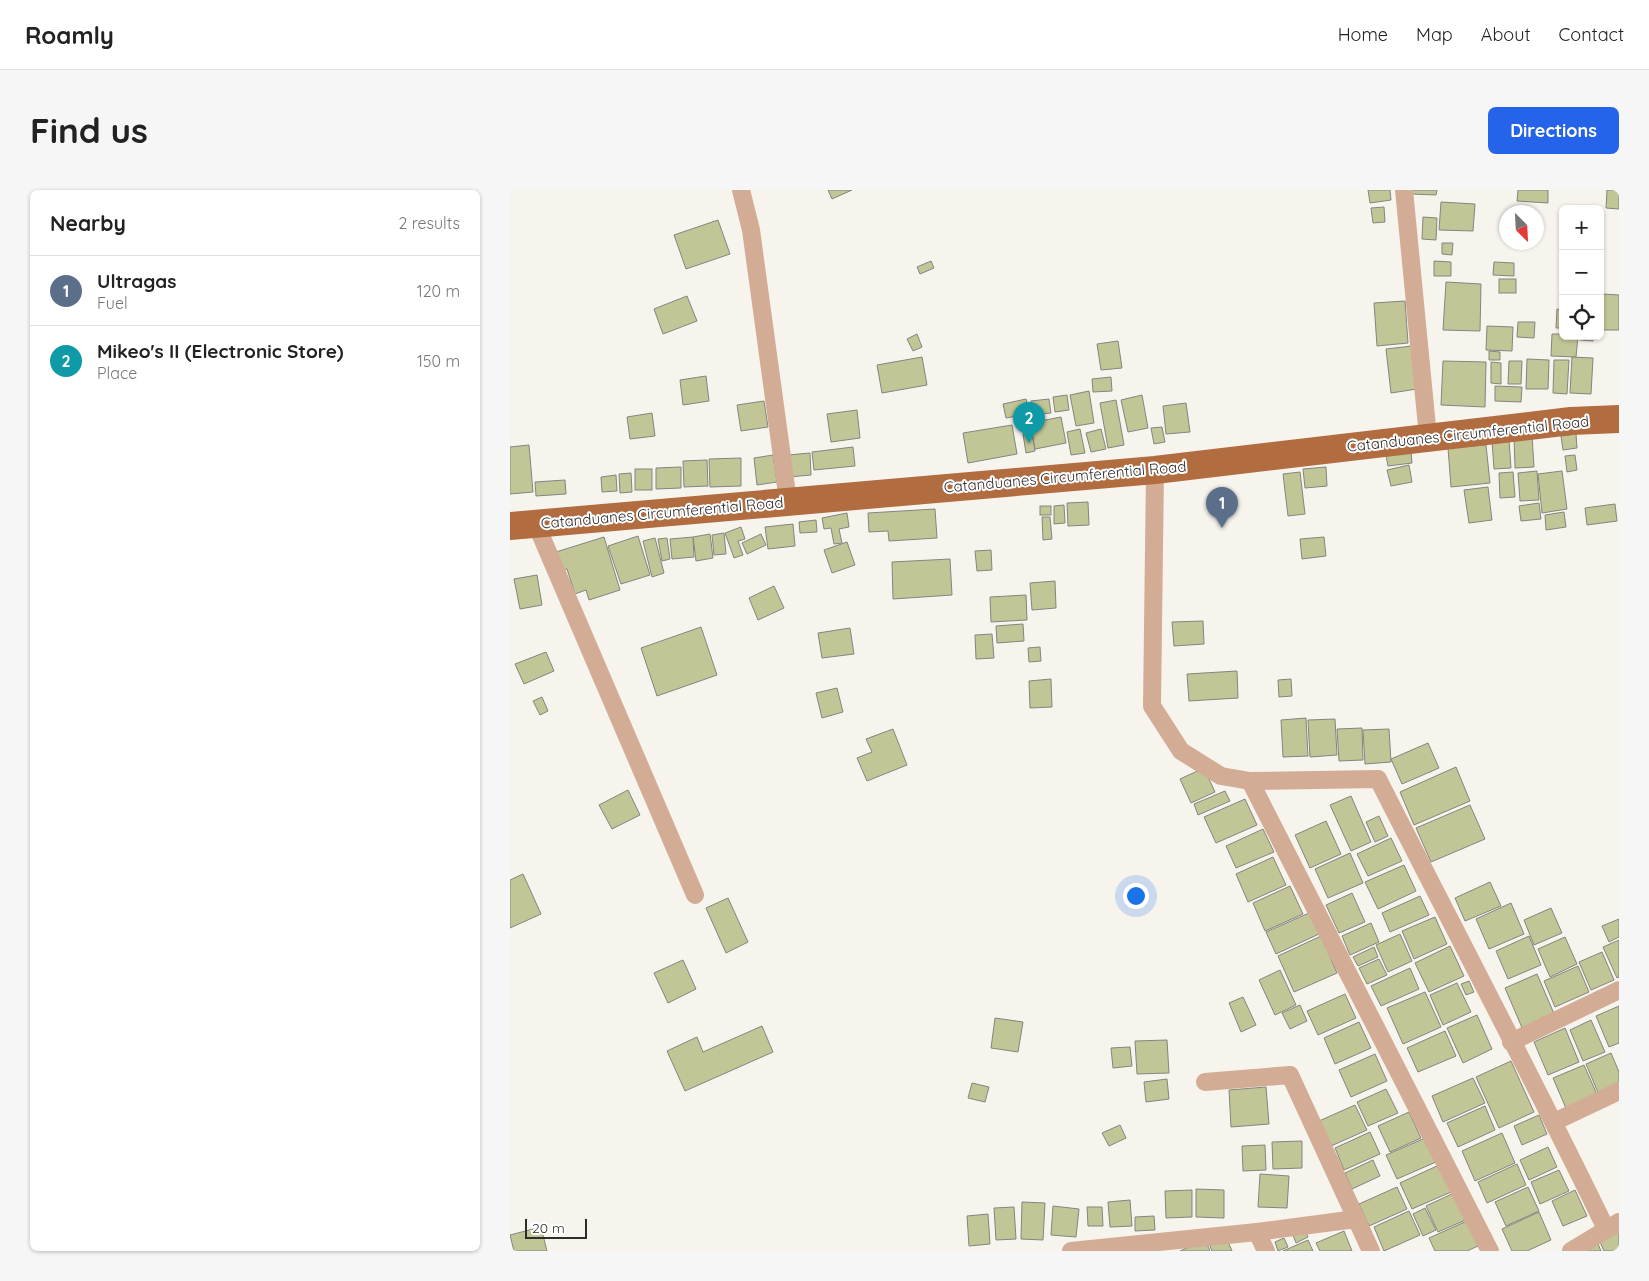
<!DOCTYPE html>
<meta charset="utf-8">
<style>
:root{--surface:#fff;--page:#f6f6f6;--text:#222;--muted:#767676;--line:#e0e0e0;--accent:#2563eb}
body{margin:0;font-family:Quicksand,sans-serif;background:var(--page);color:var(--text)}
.controls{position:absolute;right:15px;top:15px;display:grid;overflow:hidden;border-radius:8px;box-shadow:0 1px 4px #0004}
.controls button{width:45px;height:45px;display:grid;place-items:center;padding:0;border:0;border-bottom:1px solid var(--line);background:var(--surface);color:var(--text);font:25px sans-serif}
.compass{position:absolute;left:989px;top:15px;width:45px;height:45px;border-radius:50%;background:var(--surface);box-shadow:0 1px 4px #0004;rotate:156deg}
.scale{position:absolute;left:15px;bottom:12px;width:62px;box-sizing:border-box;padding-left:5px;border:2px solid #2f2d2b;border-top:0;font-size:14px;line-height:18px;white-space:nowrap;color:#2f2d2b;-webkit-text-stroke:4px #fff;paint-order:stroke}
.you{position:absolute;left:625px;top:705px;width:18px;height:18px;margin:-12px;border:4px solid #fff;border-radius:50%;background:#1a73e8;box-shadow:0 0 0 8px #1a73e833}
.badge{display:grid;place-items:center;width:32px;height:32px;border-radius:50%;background:var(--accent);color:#fff;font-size:16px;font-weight:700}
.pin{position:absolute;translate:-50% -41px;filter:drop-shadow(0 1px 2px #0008)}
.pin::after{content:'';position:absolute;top:26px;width:18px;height:15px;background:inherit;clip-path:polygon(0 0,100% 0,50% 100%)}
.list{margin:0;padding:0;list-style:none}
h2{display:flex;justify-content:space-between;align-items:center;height:65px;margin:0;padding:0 20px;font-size:21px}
h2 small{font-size:16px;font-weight:400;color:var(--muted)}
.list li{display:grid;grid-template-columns:32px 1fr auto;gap:15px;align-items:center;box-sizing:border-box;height:70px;padding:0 20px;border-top:1px solid var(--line)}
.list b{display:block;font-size:19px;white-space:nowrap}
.list p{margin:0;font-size:16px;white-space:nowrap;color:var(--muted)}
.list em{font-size:16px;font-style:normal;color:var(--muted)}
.icon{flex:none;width:28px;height:28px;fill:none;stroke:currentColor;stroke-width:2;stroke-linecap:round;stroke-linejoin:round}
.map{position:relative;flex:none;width:1109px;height:1061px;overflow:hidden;border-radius:8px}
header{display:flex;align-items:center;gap:30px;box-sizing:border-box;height:70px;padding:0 25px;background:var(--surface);border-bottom:1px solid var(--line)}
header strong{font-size:24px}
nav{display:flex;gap:28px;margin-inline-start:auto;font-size:18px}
.intro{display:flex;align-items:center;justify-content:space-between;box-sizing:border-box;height:120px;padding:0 30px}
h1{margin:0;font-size:35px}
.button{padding:12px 22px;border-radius:8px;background:var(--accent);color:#fff;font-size:18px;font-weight:700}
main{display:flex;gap:30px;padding:0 30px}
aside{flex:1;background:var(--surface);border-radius:8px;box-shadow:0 1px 4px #0004}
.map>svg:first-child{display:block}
.building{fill:#c2c595;stroke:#858580}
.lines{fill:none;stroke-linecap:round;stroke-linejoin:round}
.minor{stroke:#d3ac95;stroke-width:18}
.primary{stroke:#b16c40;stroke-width:28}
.labels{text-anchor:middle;stroke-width:4;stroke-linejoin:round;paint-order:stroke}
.street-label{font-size:15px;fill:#2f2d2b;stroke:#fff}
</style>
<header>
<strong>Roamly</strong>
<nav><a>Home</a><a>Map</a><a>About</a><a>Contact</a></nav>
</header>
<div class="intro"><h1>Find us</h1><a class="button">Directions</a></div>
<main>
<aside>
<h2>Nearby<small>2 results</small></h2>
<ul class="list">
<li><span class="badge" style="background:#5c6f8a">1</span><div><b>Ultragas</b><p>Fuel</p></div><em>120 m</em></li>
<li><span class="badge" style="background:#0f9aa8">2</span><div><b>Mikeo's II (Electronic Store)</b><p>Place</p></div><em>150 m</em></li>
</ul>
</aside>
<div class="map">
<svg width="1109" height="1061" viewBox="0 0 1109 1061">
<rect width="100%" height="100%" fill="#f7f4ee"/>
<g class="building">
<path d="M318 0H342L322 9Z"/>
<path d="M858 0H880L881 10 860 13Z"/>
<path d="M900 0H927L926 5 900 4Z"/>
<path d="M1008 0H1038V13L1007 11Z"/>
<path d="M1097 0H1109V19L1096 18Z"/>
<path d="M931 12 965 14 963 41 929 40Z"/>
<path d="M874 17 875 32 863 33 861 18Z"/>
<path d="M913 27 927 28 926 50 912 49Z"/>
<path d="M208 30 220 64 176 79 164 45Z"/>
<path d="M932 53H943L942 65 932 64Z"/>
<path d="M421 71 424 78 410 84 407 77Z"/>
<path d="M924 71 941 72V86H924Z"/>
<path d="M984 72 1004 73V86L983 85Z"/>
<rect x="989" y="89" width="17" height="14"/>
<path d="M936 92 971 94 970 141 933 140Z"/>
<path d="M1093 104 1109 105V140H1091Z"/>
<path d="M177 106 187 131 153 144 144 119Z"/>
<path d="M895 111 898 153 867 156 864 113Z"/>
<path d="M1047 119 1053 120V138H1046Z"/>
<path d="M1008 132H1025L1024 148 1007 147Z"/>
<path d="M977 136 1003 137 1002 161 976 160Z"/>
<path d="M407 144 412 157 403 161 397 149Z"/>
<path d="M1042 144H1053V146H1068L1066 167 1041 166Z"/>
<path d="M1070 146H1083V151L1070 150Z"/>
<path d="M608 151 612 178 591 180 587 154Z"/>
<path d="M902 156 907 199 881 203 876 159Z"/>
<path d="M979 161 990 162V170H979Z"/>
<path d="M412 167 417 195 372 203 367 175Z"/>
<path d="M1062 167 1083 168 1081 204 1060 203Z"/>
<path d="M1017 169 1039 170 1038 199H1016Z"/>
<path d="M1044 170H1059L1057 204 1043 203Z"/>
<path d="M933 171 976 172 975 217 931 215Z"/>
<path d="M999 171H1012L1011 194H998Z"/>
<path d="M981 172 991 173V194L981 193Z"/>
<path d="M196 186 199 211 173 215 170 190Z"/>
<path d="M601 187 602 201 583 202 582 189Z"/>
<path d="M985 196 1012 197 1011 212 985 211Z"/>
<path d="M579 201 584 233 566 236 560 205Z"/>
<path d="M557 205 559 220 545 222 543 207Z"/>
<path d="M632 205 638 238 618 242 611 210Z"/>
<path d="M516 209 519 224 496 228 493 214Z"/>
<path d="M539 209 541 223 523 225 521 211Z"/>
<path d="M606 210 614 255 598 258 590 213Z"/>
<path d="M254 211 258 237 231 241 227 215Z"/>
<path d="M676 213 680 242 656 244 653 216Z"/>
<path d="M347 220 350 248 321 252 317 224Z"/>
<path d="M142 223 145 246 120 249 117 227Z"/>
<path d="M551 227 556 253 525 259 520 233Z"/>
<path d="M502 235 507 264 458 273 453 243Z"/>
<path d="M652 237 655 252 644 254 641 238Z"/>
<path d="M570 239 575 263 561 265 557 242Z"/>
<path d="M591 239 596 259 581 262 576 243Z"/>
<path d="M522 243 525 261 516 263 513 244Z"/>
<path d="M1066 244 1067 258 1053 260 1051 246Z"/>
<path d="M1022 245 1024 277 1005 278 1004 246Z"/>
<path d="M999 250 1001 278 984 279 982 251Z"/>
<path d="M19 255 23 302 0 304V257Z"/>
<path d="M976 255 980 293 941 297 938 258Z"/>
<path d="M343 257 345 276 304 280 302 262Z"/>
<path d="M901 262 902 273 878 276 876 265Z"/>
<path d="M300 263 301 285 279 287 278 265Z"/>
<path d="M263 265 267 292 247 295 244 268Z"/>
<path d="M1065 265 1067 280 1057 282 1055 266Z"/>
<path d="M231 268V296L200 297 199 269Z"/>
<path d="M197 270 198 296 174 297 173 271Z"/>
<path d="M899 275 902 292 881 296 877 280Z"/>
<path d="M171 277V298L146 299V278Z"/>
<path d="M816 277 817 296 795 298 793 279Z"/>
<rect x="125" y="279" width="17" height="21"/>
<path d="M1027 281 1029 310 1010 311 1008 283Z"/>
<path d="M1052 281 1057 319 1032 323 1028 284Z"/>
<path d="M790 282 795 324 778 326 773 284Z"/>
<path d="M1003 282 1005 307 990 308 989 283Z"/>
<path d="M121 283 122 302 110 303 109 284Z"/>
<path d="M106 285 107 301 92 302 91 287Z"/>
<path d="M55 290 56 304 26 306 25 292Z"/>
<path d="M978 297 982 330 959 333 954 300Z"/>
<path d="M578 312 579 335 558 336 557 313Z"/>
<path d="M1029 313 1031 329 1011 331 1009 316Z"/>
<path d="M1105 314 1107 331 1077 335 1075 318Z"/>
<path d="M554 315 555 333 544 334V316Z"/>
<rect x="530" y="316" width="11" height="9"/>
<path d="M425 319 427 348 379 351 378 341 359 342 358 323Z"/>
<path d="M1054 322 1056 337 1036 340 1035 325Z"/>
<path d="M337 323 339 337 329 339 332 353 324 354 321 338 314 339 312 328Z"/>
<path d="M532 327H540L542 349 533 350Z"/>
<path d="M306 330 307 342 290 343 289 332Z"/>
<path d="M283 334 285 356 258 359 255 337Z"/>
<path d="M231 337 235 349 228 351 233 365 224 368 215 343Z"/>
<path d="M214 343 216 364 204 365 202 345Z"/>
<path d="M200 344 203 368 186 371 183 347Z"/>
<path d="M251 344 256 355 237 364 232 353Z"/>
<path d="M128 346 140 385 111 394 98 356Z"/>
<path d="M94 347 110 400 79 410 76 400 65 404 57 379 52 380 46 362Z"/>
<path d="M183 347 184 367 162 369 160 349Z"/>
<path d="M814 347 816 366 792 369 790 349Z"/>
<path d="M145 348 154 383 142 387 133 351Z"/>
<path d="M157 348 160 369 152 371 148 349Z"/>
<path d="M337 352 345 375 322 383 314 360Z"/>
<path d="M481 360 482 380 467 381 465 361Z"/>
<path d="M440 369 442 405 383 409 382 372Z"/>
<path d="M27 385 32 415 10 419 4 389Z"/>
<path d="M545 391 546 418 522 420 520 393Z"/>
<path d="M264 396 274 418 248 430 239 408Z"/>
<path d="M516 405 517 430 481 432 480 407Z"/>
<path d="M693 431 694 454 664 456 662 432Z"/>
<path d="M513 434 514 451 487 453 486 436Z"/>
<path d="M191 437 207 485 147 506 131 458Z"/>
<path d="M340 438 344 464 312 468 308 443Z"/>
<path d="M482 444 484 468 466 469 465 445Z"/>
<path d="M530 457 531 471 519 472 518 458Z"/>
<path d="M36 462 44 481 14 494 5 474Z"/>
<path d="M727 481 728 508 679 511 677 484Z"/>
<path d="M541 489 542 517 520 518 519 491Z"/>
<path d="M781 489 782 506 769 507 768 490Z"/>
<path d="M327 498 333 522 312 528 306 503Z"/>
<path d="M32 507 38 521 30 525 23 511Z"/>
<path d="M796 528 798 566 773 567 771 530Z"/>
<path d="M825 529 827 565 800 567 798 530Z"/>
<path d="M852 538 853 570 829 571 827 539Z"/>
<path d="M383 539 397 575 357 591 347 568 362 562 356 549Z"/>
<path d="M879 539 881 572 855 574 853 540Z"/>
<path d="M918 553 929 578 892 594 881 569Z"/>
<path d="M946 577 960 611 904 635 890 602Z"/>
<path d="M694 578 705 602 681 613 670 589Z"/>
<path d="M118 600 130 625 102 639 89 615Z"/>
<path d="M715 601 720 611 688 625 684 614Z"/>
<path d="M841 606 861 652 841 661 820 615Z"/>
<path d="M735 609 747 635 706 653 694 627Z"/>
<path d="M960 615 975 649 921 672 906 638Z"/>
<path d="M869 626 878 646 865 652 856 632Z"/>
<path d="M816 631 831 664 800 678 785 645Z"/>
<path d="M753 639 764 662 726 678 716 656Z"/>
<path d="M881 648 892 671 858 686 847 664Z"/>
<path d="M840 663 853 693 818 708 805 679Z"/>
<path d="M763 667 776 695 738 712 726 684Z"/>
<path d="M894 675 906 701 868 719 855 692Z"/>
<path d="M13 684 31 724 0 738V690Z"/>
<path d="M980 692 991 716 955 731 945 708Z"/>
<path d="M780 696 793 724 755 741 743 713Z"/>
<path d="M842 703 855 732 829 743 816 715Z"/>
<path d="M910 706 919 725 880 742 872 723Z"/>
<path d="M218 708 238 752 216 763 196 718Z"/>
<path d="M1001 713 1014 744 979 759 966 729Z"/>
<path d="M1041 718 1052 743 1024 755 1014 730Z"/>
<path d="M799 723 809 744 766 764 756 742Z"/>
<path d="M925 727 937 754 904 769 892 741Z"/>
<path d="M1109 729V747L1099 752 1092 736Z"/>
<path d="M861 733 869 752 840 765 832 746Z"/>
<path d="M890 744 902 771 878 782 866 755Z"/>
<path d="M811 746 827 783 784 802 768 766Z"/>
<path d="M1019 746 1031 775 998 789 986 761Z"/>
<path d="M1055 747 1067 774 1040 787 1028 759Z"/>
<path d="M1109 750V787L1107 788 1093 757Z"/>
<path d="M940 756 954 786 919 802 905 773Z"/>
<path d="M864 757 868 767 848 776 843 767Z"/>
<path d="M1092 762 1104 790 1081 800 1069 772Z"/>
<path d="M869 769 877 785 857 794 849 778Z"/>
<path d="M173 770 186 799 158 813 144 783Z"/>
<path d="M1068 776 1079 802 1045 817 1034 791Z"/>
<path d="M900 778 909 799 871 816 861 796Z"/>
<path d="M770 780 786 815 765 825 749 790Z"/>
<path d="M1027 784 1045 826 1013 840 995 798Z"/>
<path d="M959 791 964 802 956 805 951 794Z"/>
<path d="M947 793 961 822 933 835 920 805Z"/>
<path d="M915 802 931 837 893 854 877 818Z"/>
<path d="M835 804 846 828 808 845 797 821Z"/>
<path d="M733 807 746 835 731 842 719 813Z"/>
<path d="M790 815 797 831 780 839 772 823Z"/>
<path d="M1109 816V853L1099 857 1086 826Z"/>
<path d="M967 825 982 859 953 873 937 838Z"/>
<path d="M485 828 513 832 508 862 481 858Z"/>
<path d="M1081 830 1095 862 1073 871 1060 840Z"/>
<path d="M849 832 861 858 825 874 814 848Z"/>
<path d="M252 836 263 862 175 901 157 861 187 847 193 862Z"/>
<path d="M1055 838 1069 872 1038 885 1024 852Z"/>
<path d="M935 841 946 866 908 882 897 858Z"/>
<path d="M657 850 659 883 627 884 625 851Z"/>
<path d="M620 857 622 876 603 878 601 858Z"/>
<path d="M1101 863 1109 882V896L1089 905 1076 874Z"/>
<path d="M865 864 877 891 841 907 829 880Z"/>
<path d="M1001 871 1024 922 989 938 966 887Z"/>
<path d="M1074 875 1089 909 1058 923 1043 888Z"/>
<path d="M963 888 975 913 933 932 922 906Z"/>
<path d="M657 889 659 909 636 912 634 892Z"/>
<path d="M462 893 479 897 475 912 458 908Z"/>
<path d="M756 897 759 934 721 937 719 900Z"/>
<path d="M876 899 888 923 858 936 847 912Z"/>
<path d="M845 915 857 940 821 956 809 931Z"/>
<path d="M975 916 985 940 948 957 937 933Z"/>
<path d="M899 922 911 948 880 962 868 936Z"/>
<path d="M1029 925 1037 944 1012 955 1004 936Z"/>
<path d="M610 935 616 948 599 956 592 943Z"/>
<path d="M860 942 870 964 834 980 825 958Z"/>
<path d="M992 943 1005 973 965 991 952 961Z"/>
<path d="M915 948 926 972 887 989 876 965Z"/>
<path d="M792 951V978L763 979 762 952Z"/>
<path d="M755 955 756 980 733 981 732 956Z"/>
<path d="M1038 957 1047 977 1019 990 1010 970Z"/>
<path d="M863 970 870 986 842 999 835 983Z"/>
<path d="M1007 974 1016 995 977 1013 968 992Z"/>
<path d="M929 975 941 1002 902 1019 890 993Z"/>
<path d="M1049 980 1059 1001 1030 1014 1021 992Z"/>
<path d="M750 984 779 986 777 1018 748 1017Z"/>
<path d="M887 997 897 1019 859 1036 849 1014Z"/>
<path d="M1018 997 1029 1021 996 1036 985 1012Z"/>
<path d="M686 999 714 1000V1028L686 1027Z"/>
<path d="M682 1000V1027L656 1028 655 1001Z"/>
<path d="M1065 1000 1077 1026 1053 1036 1042 1011Z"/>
<path d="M946 1002 958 1029 928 1042 916 1016Z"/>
<path d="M620 1010 622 1036 600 1037 598 1012Z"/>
<path d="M512 1012 535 1013 533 1050 511 1049Z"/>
<path d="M543 1016 569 1019 566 1047 541 1045Z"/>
<path d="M504 1017 506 1049 486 1050 484 1018Z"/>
<path d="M577 1017H592L593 1036H578Z"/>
<path d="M915 1018 926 1040 913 1046 903 1024Z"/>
<path d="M899 1021 910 1045 874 1061 864 1037Z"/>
<path d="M1029 1022 1041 1050 1017 1061H1002L992 1039Z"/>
<path d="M478 1024 480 1054 459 1056 457 1026Z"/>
<path d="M644 1026 645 1040 625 1041V1027Z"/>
<path d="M957 1031 968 1056 957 1061H925L919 1048Z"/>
<path d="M31 1037 37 1061H4L0 1045Z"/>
<path d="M795 1040 798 1047 786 1053 783 1045Z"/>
<path d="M834 1041 842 1061H810L806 1053Z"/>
<path d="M1109 1041V1061H1094L1089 1050Z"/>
<path d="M716 1047 722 1061H702L699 1054Z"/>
<path d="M774 1048 778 1057 768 1061 765 1052Z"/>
<path d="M695 1050 700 1061H670Z"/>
<path d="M798 1050 803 1061H773Z"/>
<path d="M1088 1054 1091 1061H1073Z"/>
</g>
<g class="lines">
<g class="minor">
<path d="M231 0 241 40 278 311"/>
<path d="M894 0 918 247"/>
<path d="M645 280 642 516 671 561 711 586 740 591 868 589C944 739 1023 888 1096 1039"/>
<path d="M26 334 185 705"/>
<path d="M740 591 980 1061"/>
<path d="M1001 852 1109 800"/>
<path d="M695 892 780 885 861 1061"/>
<path d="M1044 932 1109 901"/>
<path d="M747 1042 756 1061"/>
<path d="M561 1061 747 1042 846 1029"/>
<path d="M1061 1061 1109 1032"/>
</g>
<path class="primary" d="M0 336 645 280 1061 231 1109 229"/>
</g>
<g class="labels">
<g class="street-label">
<text transform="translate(958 244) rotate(-6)" y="5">Catanduanes Circumferential Road</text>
<text transform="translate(555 287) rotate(-5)" y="5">Catanduanes Circumferential Road</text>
<text transform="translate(152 323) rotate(-5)" y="5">Catanduanes Circumferential Road</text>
</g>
</g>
</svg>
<div class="controls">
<button>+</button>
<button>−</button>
<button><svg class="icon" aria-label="locate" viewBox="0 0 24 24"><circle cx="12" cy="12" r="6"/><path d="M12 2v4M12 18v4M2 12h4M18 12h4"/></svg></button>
</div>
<svg class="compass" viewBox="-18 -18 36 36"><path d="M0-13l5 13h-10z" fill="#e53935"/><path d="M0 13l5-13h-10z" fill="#767676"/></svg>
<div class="scale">20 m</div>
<div class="you"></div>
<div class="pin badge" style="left:712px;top:338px;background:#5c6f8a">1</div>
<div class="pin badge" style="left:519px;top:253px;background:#0f9aa8">2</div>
</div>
</main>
